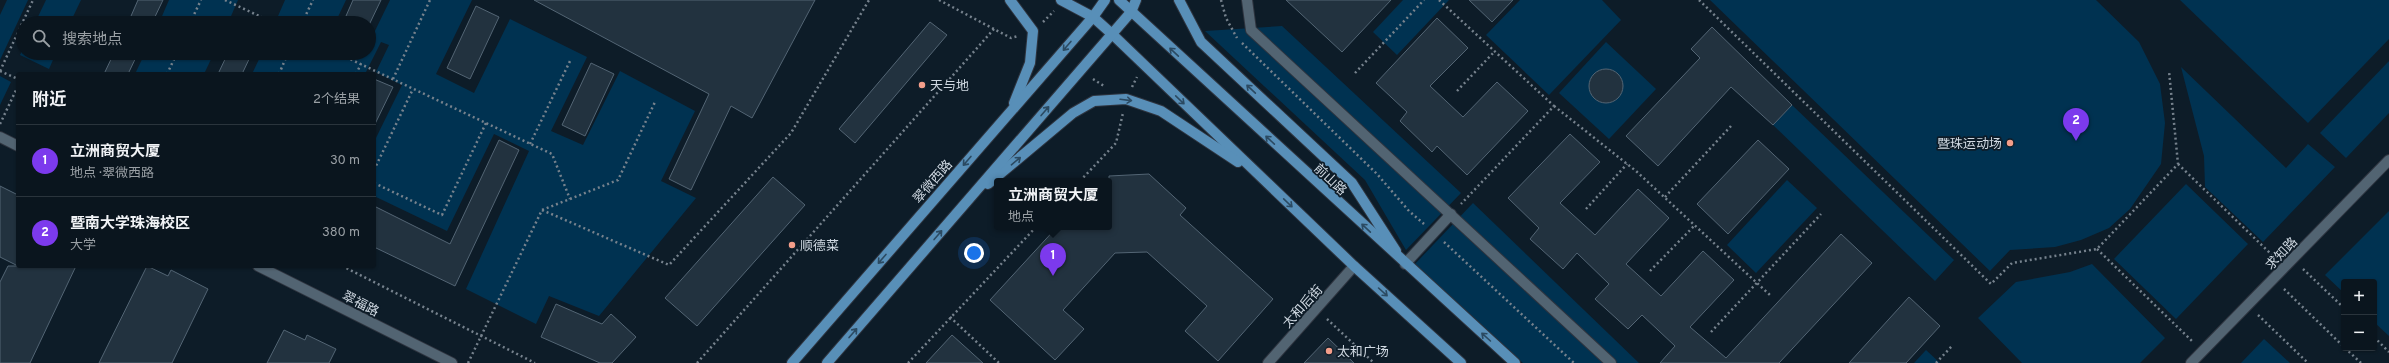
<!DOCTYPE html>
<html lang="zh">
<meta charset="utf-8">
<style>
:root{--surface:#0a151e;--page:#131e27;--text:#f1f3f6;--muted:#999fa4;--line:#2a343c;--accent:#7c3aed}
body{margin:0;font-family:Overpass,"Noto Sans SC",sans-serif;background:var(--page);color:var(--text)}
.controls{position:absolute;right:12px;bottom:12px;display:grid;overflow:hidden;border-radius:4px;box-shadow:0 1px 3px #0004}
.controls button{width:36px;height:36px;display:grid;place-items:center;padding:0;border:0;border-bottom:1px solid var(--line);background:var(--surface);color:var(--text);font:20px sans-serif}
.you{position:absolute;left:974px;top:253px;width:14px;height:14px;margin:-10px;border:3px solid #fff;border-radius:50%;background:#1a73e8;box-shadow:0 0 0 6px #1a73e833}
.badge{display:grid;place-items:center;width:26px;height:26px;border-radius:50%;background:var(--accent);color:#fff;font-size:13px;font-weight:700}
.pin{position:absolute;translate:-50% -33px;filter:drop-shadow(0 1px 2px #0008)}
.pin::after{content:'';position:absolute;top:21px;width:14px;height:12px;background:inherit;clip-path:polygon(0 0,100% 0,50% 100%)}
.popup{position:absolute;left:994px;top:178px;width:118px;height:52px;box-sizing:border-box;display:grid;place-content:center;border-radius:4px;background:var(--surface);filter:drop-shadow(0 1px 3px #0005);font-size:13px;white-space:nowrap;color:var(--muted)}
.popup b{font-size:15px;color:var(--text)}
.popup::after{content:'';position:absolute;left:50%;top:100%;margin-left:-8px;border:8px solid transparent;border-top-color:var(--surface)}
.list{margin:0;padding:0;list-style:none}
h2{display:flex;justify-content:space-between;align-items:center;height:52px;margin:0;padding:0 16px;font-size:17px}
h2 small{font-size:13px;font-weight:400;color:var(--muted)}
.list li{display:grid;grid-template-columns:26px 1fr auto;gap:12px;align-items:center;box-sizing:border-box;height:72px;padding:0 16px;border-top:1px solid var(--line)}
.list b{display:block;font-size:15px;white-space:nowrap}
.list p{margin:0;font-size:13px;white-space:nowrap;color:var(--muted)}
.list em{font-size:13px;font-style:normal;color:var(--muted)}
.icon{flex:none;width:22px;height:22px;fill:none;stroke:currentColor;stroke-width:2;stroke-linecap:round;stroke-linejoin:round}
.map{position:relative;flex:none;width:2389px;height:363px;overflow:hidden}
.search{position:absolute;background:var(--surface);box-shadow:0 1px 3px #0004;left:16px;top:16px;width:360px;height:44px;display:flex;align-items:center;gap:10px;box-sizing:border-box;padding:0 14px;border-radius:22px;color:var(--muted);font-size:15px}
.panel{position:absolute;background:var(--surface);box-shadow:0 1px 3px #0004;left:16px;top:72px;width:360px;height:196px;border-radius:4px}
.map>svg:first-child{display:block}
.green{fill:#003251}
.building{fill:#22323f;stroke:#536574}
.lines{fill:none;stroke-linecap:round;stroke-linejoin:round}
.minor-casing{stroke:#2e343f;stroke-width:12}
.major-casing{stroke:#2e343f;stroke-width:12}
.path{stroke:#76828d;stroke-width:2.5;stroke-dasharray:2 3;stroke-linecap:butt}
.minor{stroke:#526472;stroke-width:10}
.major{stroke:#588fb8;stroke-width:10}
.oneway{stroke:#2b4a62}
.poi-dot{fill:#f49e8a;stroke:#0d1c28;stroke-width:1.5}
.labels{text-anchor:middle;stroke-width:3.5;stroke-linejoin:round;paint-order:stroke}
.poi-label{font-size:13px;fill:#d0d9e2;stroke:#0d1c28;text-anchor:start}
.street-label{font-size:13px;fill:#d0d9e2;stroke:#0d1c28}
</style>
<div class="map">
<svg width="2389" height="363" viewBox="0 0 2389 363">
<rect width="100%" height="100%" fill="#0d1c28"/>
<g class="green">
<path d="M7 0H28L0 60V15Z"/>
<path d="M46 0H81L70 23H35Z"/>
<path d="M169 0H238L228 23H159Z"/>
<path d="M285 0H346L337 19 344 23H275Z"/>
<path d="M390 0H472L436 74 474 93 510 19 587 57 551 131 583 145 620 71 695 111 661 181 696 198 599 316 549 296 536 324 466 289 529 151 494 134 447 231 374 196V142L402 85 376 72 389 45 381 42 365 74H252L262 53H369V36L372 37Z"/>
<path d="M1403 0H1449L1397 55 1373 32Z"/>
<path d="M1520 0H1602L1621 20 1549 95 1486 35Z"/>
<path d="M1710 0H2096L2139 42 2160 84 2165 123 2161 164 2130 209 2109 228 2081 240 2055 247 2010 250 1990 271Z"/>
<path d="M2180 0H2389V39L2308 123Z"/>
<path d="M1282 26 1461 193 1406 250 1365 180 1205 31Z"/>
<path d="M1606 42 1656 89 1609 139 1559 93Z"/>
<path d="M23 49V53H56L49 69 20 55Z"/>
<path d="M145 53H214L204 74H135Z"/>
<path d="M2389 61V113L2346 158 2320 133Z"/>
<path d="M2181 67 2286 168 2308 144 2335 167 2263 242 2205 187 2204 156Z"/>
<path d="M0 76 11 82 0 105Z"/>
<path d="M1792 105 1954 260 1935 281 1773 125Z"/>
<path d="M1787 180 1817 208 1756 273 1727 245Z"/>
<path d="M2186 184 2248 244 2176 319 2114 259Z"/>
<path d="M1473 203 1639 363H1523L1414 265Z"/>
<path d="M2389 211V336L2374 322V282H2344V293L2325 275Z"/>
<path d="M2092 264 2165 338 2140 363H2022L1978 318 2016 282 2070 272Z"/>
<path d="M2264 339 2290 363H2241Z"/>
<path d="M1926 350 1940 363H1914Z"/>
</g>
<g class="building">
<path d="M138 0H163L152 23H128Z"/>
<path d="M353 0H381L369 25V23H361L346 16Z"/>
<path d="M534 0H815L752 118 731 106 691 190 669 179 709 94Z"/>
<path d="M1286 0H1391L1342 52Z"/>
<path d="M1469 0H1513L1492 22Z"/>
<path d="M476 6 499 17 470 79 447 68Z"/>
<path d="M1437 18 1468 48 1430 86 1463 117 1497 82 1528 111 1467 175 1437 146 1432 152 1400 121 1407 112 1376 83Z"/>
<path d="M930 22 947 35 855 143 839 129Z"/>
<path d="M1712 27 1792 105 1773 125 1731 87 1658 166 1626 136 1700 58 1691 49Z"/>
<path d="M114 53H138L128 74H104Z"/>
<path d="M228 53H252L242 74H218Z"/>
<path d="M591 63 614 74 585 136 562 125Z"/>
<circle cx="1606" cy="86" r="17"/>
<path d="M374 79 393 87 374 126Z"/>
<path d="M1570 134 1600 162 1560 203 1595 235 1638 189 1669 218 1626 264 1661 296 1703 251 1734 280 1690 327 1726 358 1841 234 1872 263 1779 363H1660L1675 346 1642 315 1628 329 1595 299 1609 284 1577 253 1563 269 1530 239 1539 228 1508 198Z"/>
<path d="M499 140 519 150 455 286 374 247V206L450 244Z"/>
<path d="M1758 140 1789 169 1728 234 1697 204Z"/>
<path d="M1149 174 1186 208 1180 215 1273 299 1218 361 1185 331 1207 306 1147 252 1115 253 1063 310 1084 329 1055 360 990 300 1057 227H1109V176Z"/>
<path d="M773 177 805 205 697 326 665 298Z"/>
<path d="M0 186 18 195V266L0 257Z"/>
<path d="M8 266H76L30 363H0V282Z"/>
<path d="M147 266 168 276 171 270 208 289 172 363H99Z"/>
<path d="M1909 297 1940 326 1906 363H1849Z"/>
<path d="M556 304 602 324 611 314 636 337 612 363H600L541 337Z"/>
<path d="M284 330 305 340 307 335 336 349 329 363H267Z"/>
<path d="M952 335 983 363H926Z"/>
<path d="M1328 338 1354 363H1304Z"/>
</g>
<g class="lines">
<g class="minor-casing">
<g id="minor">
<path d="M1247 0 1251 30 1611 363"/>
<path d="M0 137 18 146"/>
<path d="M1405 264 1451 214"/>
<path d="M258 266 452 363"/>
<path d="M1268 363 1354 266"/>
<path d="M2191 363 2389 160"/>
</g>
</g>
<g class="major-casing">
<g id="major">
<path d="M1010 0 1033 31 1030 63 1014 103"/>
<path d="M1061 0 1093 17 1112 34 1354 266 1461 363"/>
<path d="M1119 0 1515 363"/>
<path d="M1179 0 1201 42 1352 183 1396 251"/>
<path d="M988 184 1073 113 1094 101 1126 99 1161 111 1238 162"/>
<path d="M792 363 1093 17 1105 0"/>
<path d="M827 363 1131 12 1136 0"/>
</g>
</g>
<g class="path">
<path d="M225 0 274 23"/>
<path d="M939 0 1011 38 1018 36"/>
<path d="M1221 0 1226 18 1237 38"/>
<path d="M1439 0 1554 106 1461 204"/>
<path d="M1699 0 1991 284 2012 263 2097 249 2178 164 2169 71"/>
<path d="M1043 22 1054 11"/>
<path d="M190 23 201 0"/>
<path d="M302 23 313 0"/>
<path d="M1242 43 1377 174 1409 211 1424 224"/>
<path d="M337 53 552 154 570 199"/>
<path d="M0 71 33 0"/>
<path d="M0 71 18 79"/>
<path d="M1355 73 1424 0"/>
<path d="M167 74 177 53"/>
<path d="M279 74 288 53"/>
<path d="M356 74 361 64"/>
<path d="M393 79 430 0"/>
<path d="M1093 79 1104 86"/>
<path d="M1132 87 1137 77"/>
<path d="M1457 91 1495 51"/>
<path d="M1554 106 1636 171 1771 296"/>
<path d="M0 124 18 86"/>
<path d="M530 144 571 59"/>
<path d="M2178 164 2274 257"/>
<path d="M374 170 413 89"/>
<path d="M1080 181 1116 143 1123 113"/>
<path d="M374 183 442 215 486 123"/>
<path d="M1665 197 1731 126"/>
<path d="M1586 209 1627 164"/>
<path d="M542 210 669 265 791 133 869 0"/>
<path d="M1444 242 1574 363"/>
<path d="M2097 249 2193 342"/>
<path d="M342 266 535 363"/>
<path d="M2303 269 2344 308"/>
<path d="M1650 271 1695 225"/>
<path d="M2284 289 2344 347"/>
<path d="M2258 315 2308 363"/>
<path d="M950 317 999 363"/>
<path d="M1327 319 1374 363"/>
<path d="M1711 332 1821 214"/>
<path d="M2374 337 2389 352"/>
<path d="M2345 348 2361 363"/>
<path d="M468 363 542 210 618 180 655 102"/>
<path d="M697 363 994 29"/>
<path d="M908 363 1036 227"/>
<path d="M1936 363 1952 346"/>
</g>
<use href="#minor" class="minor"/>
<use href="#major" class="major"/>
</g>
<defs><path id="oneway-shaft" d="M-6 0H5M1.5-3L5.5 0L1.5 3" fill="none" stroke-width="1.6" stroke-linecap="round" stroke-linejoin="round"/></defs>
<g class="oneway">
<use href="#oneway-shaft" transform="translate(1067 46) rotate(131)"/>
<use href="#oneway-shaft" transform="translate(1174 52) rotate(-137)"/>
<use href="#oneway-shaft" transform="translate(1251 89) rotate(-137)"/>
<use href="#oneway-shaft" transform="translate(1126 100) rotate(7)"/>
<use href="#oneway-shaft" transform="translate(1180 100) rotate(44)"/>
<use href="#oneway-shaft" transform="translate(1045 111) rotate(-49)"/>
<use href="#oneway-shaft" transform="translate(1270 140) rotate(-137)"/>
<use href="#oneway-shaft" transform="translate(967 161) rotate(131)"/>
<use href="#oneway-shaft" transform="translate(1016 161) rotate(-40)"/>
<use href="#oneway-shaft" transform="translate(1288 203) rotate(44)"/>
<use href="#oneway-shaft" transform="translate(1366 228) rotate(-137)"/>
<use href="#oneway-shaft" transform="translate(938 235) rotate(-49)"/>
<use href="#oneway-shaft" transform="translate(882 259) rotate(131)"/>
<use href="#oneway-shaft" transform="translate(1383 292) rotate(42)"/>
<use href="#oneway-shaft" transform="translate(853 333) rotate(-49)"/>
<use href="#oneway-shaft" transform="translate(1486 337) rotate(-138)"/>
</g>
<g class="poi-dot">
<circle cx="922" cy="85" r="4"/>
<circle cx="2010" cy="143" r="4"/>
<circle cx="792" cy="245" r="4"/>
<circle cx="1329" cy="351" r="4"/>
</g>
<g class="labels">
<g class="poi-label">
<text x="930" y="90">天与地</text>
<text x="2002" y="148" text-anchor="end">暨珠运动场</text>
<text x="800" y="250">顺德菜</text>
<text x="1337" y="356">太和广场</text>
</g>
<g class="street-label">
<text transform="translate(1331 179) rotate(43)" y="5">前山路</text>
<text transform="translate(932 181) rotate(-49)" y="5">翠微西路</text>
<text transform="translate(2281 253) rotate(-46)" y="5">求知路</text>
<text transform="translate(361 303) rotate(27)" y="5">翠福路</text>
<text transform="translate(1302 306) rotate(-48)" y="5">太和后街</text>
</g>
</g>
</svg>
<div class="controls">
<button>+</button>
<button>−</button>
</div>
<div class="you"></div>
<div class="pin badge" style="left:1053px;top:276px">1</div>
<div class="popup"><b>立洲商贸大厦</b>地点</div>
<div class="pin badge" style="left:2076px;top:141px">2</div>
<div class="search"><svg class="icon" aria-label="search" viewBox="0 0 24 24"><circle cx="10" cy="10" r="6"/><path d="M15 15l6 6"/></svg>搜索地点</div>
<section class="panel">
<h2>附近<small>2个结果</small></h2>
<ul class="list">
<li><span class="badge">1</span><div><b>立洲商贸大厦</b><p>地点 · 翠微西路</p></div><em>30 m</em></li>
<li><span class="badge">2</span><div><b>暨南大学珠海校区</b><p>大学</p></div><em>380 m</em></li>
</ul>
</section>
</div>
